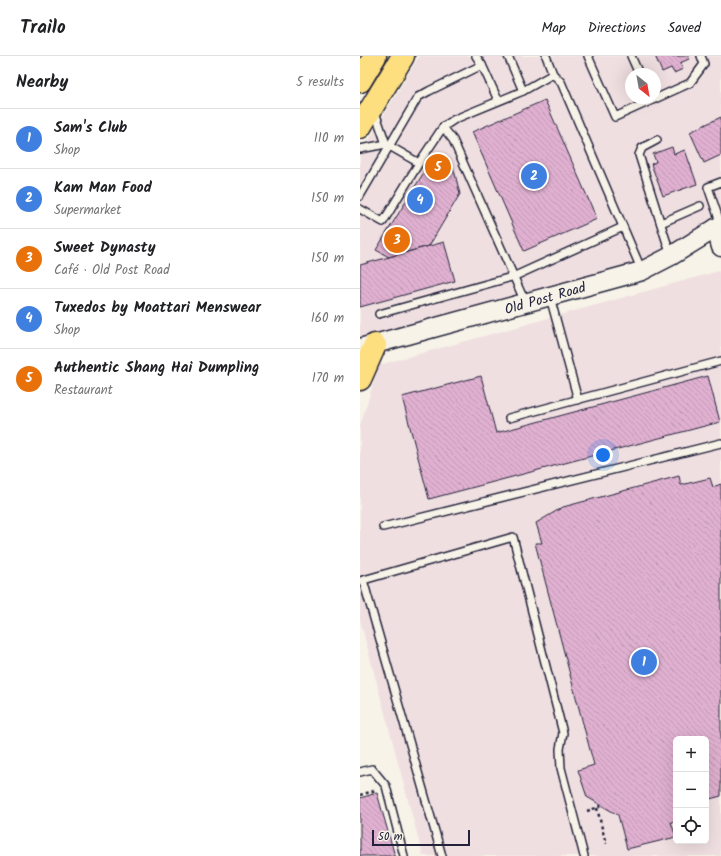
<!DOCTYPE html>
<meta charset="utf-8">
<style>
:root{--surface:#fff;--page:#f6f6f6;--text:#202124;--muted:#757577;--line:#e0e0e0;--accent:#c8321e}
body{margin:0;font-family:Kalam,sans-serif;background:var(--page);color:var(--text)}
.controls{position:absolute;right:12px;bottom:12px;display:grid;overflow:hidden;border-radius:6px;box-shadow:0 4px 16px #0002}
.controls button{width:36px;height:36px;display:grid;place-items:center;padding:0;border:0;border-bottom:1px solid var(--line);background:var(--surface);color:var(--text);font:20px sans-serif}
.compass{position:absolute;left:265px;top:12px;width:36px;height:36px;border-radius:50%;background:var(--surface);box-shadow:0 4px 16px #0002;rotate:149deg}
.scale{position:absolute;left:12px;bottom:10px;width:98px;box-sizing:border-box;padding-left:4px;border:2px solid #22223b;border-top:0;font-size:11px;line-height:14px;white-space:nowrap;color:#22223b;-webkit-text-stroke:3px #f7f3e8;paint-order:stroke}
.you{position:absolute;left:243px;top:399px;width:14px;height:14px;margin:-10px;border:3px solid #fff;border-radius:50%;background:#1a73e8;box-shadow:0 0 0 6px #1a73e833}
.badge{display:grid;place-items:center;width:26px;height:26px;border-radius:50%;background:var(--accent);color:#fff;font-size:13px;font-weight:700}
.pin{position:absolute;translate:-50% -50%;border:2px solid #fff;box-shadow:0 1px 4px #0006}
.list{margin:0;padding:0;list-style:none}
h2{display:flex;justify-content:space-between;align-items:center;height:52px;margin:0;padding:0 16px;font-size:17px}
h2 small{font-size:13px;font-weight:400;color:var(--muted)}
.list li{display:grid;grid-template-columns:26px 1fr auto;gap:12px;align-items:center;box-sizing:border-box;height:60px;padding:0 16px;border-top:1px solid var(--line)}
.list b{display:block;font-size:15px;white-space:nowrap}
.list p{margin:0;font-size:13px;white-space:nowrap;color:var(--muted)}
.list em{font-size:13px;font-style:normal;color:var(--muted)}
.icon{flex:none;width:22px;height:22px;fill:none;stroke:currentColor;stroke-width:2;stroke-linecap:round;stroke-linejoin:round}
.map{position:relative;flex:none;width:361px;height:800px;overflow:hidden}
header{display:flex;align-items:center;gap:24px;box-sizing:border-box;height:56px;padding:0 20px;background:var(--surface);border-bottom:1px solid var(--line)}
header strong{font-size:19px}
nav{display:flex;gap:22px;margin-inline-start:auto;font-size:14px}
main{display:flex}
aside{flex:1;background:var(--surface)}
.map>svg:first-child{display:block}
.built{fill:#f0dfe1;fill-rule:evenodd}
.building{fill:url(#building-back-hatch);stroke:#22223b}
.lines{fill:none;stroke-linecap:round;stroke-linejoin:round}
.service-casing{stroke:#22223b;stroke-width:10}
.tertiary-casing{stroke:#22223b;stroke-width:21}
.trunk-casing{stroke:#22223b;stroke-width:25}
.path{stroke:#22223b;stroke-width:2.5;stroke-dasharray:3 3;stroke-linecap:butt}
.service{stroke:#f7f3e8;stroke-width:7}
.tertiary{stroke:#f7f3e8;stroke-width:18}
.trunk{stroke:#fddf80;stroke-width:22}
.labels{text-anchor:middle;stroke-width:3.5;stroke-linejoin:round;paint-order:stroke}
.street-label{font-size:14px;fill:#22223b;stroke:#f7f3e8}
</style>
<header>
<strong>Trailo</strong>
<nav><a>Map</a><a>Directions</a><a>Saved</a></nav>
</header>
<main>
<aside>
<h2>Nearby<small>5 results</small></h2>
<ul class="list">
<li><span class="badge" style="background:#3f7fe0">1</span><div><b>Sam's Club</b><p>Shop</p></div><em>110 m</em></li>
<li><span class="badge" style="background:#3f7fe0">2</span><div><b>Kam Man Food</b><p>Supermarket</p></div><em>150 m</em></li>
<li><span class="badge" style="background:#e8710a">3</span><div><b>Sweet Dynasty</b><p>Café · Old Post Road</p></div><em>150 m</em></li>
<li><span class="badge" style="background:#3f7fe0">4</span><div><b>Tuxedos by Moattari Menswear</b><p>Shop</p></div><em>160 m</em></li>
<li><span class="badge" style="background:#e8710a">5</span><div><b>Authentic Shang Hai Dumpling</b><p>Restaurant</p></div><em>170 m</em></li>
</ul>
</aside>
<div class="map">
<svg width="361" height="800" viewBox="0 0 361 800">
<defs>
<pattern id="building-back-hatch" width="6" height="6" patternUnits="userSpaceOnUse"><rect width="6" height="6" fill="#e0b0d0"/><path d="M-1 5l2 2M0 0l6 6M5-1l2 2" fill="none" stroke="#c097b4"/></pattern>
</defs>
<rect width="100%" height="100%" fill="#f7f3e8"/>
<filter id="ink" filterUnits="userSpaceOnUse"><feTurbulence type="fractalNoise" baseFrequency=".025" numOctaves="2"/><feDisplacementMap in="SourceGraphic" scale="8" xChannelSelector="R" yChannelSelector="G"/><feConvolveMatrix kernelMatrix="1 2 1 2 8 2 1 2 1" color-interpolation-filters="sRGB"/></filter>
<g filter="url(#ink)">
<g class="built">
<path d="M59 0H361V159L306 199 167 241 0 282V99ZM271 18H295V42H271Z"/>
<path d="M359 215 361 224V800H63L0 564V370L19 309ZM316 683H346V785H316Z"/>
</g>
<g class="building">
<path d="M295 0H328L329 3 320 7 323 13 314 17 311 12 302 16Z"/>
<path d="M185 44 237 163 164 195 112 76Z"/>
<path d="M361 61V99L344 107 330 76Z"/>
<path d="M312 91 314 98 325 94 337 128 303 140 291 108 296 106 293 98Z"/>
<path d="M74 100 94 114 100 138 69 190 29 201 16 194Z"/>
<path d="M84 186 95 225 0 251V209Z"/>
<path d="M121 320 136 377 348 320 360 366 69 443 42 341Z"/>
<path d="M319 420 321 429 350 422 353 431 361 428V740L346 744V683H316V764L311 766 316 781 267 793 258 759 227 741 218 714 234 709 175 487H182L176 467 203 451Z"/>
<path d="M17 737 35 800H0V742Z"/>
</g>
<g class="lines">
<g class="service-casing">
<g id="service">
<path d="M116 0 122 9 138 44"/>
<path d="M148 0 163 35"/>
<path d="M186 0 193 18 201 26 282 215"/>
<path d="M228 0 255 61 330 27 344 8 341 0"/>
<path d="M271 0 279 18"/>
<path d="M15 56 26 88"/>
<path d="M83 71 93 84 165 246"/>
<path d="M297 84 282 92 279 99 311 200"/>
<path d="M0 93 26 88 59 107"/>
<path d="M0 140 58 41 69 35 122 9"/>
<path d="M0 153 23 166 59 107 83 71 95 63 163 35 193 18"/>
<path d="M301 167 340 150"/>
<path d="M361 169 348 131 361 126"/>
<path d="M190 241 218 344"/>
<path d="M19 258 155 220 263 171"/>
<path d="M149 362 361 305"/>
<path d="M23 471 361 387"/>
<path d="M3 524 82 800"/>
<path d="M0 525 153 481 203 677 200 693 201 712 224 800"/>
<path d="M0 716 12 713 26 730 44 800"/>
</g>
</g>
<g class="tertiary-casing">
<g id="tertiary">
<path d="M356 172 361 191"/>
<path d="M0 292 282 215 311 200 361 169"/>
</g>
</g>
<g class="trunk-casing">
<g id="trunk">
<path d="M0 25 15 0"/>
<path d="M0 71 43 0"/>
<path d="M0 323 15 289"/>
</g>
</g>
<g class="path">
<path d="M0 739 17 734"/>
<path d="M237 752 246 788"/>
<path d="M227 755 242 750"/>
</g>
<use href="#service" class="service"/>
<use href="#tertiary" class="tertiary"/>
<use href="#trunk" class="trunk"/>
</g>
</g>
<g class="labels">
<g class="street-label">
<text transform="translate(185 242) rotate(-16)" y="5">Old Post Road</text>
</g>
</g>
</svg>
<div class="controls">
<button>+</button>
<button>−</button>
<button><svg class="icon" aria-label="locate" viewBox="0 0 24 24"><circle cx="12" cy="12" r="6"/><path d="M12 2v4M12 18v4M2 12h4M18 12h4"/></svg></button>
</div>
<svg class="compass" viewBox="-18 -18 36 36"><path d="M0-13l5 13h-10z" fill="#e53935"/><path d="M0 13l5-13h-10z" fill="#757577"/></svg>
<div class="scale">50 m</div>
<div class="you"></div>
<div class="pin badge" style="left:284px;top:606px;background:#3f7fe0">1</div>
<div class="pin badge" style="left:174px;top:120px;background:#3f7fe0">2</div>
<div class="pin badge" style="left:37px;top:184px;background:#e8710a">3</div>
<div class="pin badge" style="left:60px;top:144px;background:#3f7fe0">4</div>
<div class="pin badge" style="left:78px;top:111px;background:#e8710a">5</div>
</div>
</main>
